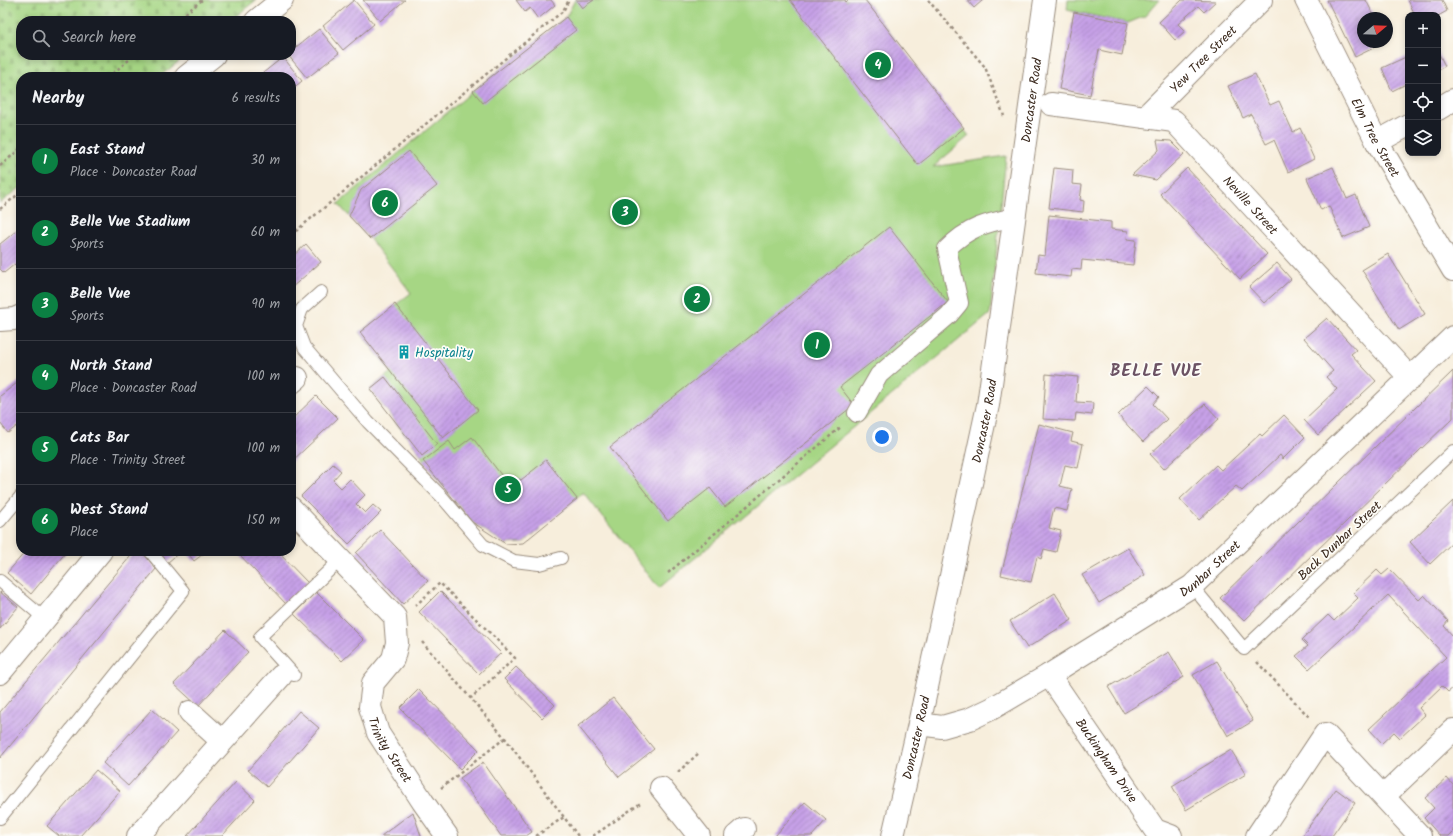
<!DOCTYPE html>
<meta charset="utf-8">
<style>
:root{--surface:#171b24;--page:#242831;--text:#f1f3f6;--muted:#9ea1a6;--line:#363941;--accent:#0b8043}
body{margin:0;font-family:Kalam,sans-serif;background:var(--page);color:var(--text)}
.controls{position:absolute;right:12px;top:12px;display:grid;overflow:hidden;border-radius:8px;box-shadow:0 2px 6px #0003}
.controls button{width:36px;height:36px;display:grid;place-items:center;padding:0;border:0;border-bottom:1px solid var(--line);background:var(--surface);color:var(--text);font:20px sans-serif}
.compass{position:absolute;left:1357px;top:12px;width:36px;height:36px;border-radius:50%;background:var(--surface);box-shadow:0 2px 6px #0003;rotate:71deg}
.you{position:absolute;left:882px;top:437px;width:14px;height:14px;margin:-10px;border:3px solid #fff;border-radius:50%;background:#1a73e8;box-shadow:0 0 0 6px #1a73e833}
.badge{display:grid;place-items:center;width:26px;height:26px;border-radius:50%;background:var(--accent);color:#fff;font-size:13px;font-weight:700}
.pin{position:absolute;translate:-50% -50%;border:2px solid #fff;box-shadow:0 1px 4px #0006}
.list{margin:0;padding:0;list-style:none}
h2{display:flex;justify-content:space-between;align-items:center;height:52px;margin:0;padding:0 16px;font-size:17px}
h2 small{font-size:13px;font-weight:400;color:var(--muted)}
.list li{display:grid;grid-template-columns:26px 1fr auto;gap:12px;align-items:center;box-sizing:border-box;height:72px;padding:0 16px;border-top:1px solid var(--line)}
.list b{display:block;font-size:15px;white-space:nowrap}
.list p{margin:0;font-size:13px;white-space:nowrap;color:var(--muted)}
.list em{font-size:13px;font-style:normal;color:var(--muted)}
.icon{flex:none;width:22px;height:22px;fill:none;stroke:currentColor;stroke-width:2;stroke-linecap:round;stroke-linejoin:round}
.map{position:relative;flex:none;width:1453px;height:836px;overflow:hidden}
.search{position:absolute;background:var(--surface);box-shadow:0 2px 6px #0003;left:16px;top:16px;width:280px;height:44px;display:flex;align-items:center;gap:10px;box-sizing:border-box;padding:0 14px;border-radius:16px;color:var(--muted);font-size:15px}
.panel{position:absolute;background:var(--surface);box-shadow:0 2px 6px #0003;left:16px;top:72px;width:280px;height:484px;border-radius:16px}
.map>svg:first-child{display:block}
.grass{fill:#a6d684;stroke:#708051}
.cemetery{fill:url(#cemetery-stones);stroke:#708051}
.building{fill:url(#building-hatch)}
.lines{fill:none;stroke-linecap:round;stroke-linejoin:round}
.service-casing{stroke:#998c7d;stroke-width:14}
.pedestrian-casing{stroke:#998c7d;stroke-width:20}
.minor-casing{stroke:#998c7d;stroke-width:24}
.trunk-casing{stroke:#998c7d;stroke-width:24}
.path{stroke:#998c7d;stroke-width:2.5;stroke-dasharray:3 3;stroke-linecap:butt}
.service{stroke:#fff;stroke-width:12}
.pedestrian{stroke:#fff;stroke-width:18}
.minor{stroke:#fff;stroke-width:22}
.trunk{stroke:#fff;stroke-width:22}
.labels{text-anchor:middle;stroke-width:3.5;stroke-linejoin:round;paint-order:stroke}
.street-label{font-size:13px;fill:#3b2a1e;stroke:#fdfcf7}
.culture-label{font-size:13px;fill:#0d838f;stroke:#fdfcf7;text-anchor:start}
.district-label{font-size:17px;font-weight:bold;letter-spacing:1px;fill:#6c5364;stroke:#fdfcf7}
</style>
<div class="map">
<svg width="1453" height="836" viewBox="0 0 1453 836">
<defs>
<pattern id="cemetery-stones" width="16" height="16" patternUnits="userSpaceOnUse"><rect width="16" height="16" fill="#a6d684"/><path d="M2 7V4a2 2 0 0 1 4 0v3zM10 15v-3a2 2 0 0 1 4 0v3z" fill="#90b872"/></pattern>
<pattern id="building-hatch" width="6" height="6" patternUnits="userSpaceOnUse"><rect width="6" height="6" fill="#c6a0e7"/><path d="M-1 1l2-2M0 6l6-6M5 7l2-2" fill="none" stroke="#a283bb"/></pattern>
</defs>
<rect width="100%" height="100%" fill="#fdfcf7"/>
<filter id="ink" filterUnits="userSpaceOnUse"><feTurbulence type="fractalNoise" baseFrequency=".025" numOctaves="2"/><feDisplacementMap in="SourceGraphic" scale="8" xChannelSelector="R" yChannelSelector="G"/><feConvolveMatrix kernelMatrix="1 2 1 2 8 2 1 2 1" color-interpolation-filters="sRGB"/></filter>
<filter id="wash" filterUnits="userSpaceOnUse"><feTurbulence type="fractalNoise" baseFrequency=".012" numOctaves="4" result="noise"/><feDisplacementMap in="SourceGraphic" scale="16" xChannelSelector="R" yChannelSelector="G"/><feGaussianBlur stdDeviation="0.9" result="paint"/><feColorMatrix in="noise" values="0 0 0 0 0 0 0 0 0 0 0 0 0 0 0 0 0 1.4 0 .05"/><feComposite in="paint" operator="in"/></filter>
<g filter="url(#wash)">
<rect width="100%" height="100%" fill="#f7eedc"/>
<g class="grass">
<path d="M575 0H865L969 136 933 167 1006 156 990 314 659 588 583 492 523 543 506 544 472 522 423 461 422 456 370 389 391 372 360 332 411 293 370 239 338 204 473 91 566 17Z"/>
<path d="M1068 0H1159L1145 16 1128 23 1067 10Z"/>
</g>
<path class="cemetery" d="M0 0H256L230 21H21V55H187L159 77H21V187L0 203Z"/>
<g id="blocks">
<g class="building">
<path d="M354 0 374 24 343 50 323 26Z"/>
<path d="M363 0H405L380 21Z"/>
<path d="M516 0H551L555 5 538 19 530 8 525 12Z"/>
<path d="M576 0H594L582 8Z"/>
<path d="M790 0H845L846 2 848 0H865L964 128 918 165Z"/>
<path d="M967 0H983L974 8Z"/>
<path d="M1182 0 1216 1 1204 12 1198 6 1178 24 1185 31 1175 40 1159 22Z"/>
<path d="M1327 0H1366L1375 18H1363V42H1386L1355 57Z"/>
<path d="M1408 0H1442L1447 11 1438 16 1415 15Z"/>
<path d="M1074 12 1128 23 1122 55 1099 50 1090 95 1059 89Z"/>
<path d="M566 17 576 30 483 103 473 91Z"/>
<path d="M319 29 339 53 307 78 288 55H291V51Z"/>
<path d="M1438 52 1445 66 1438 70Z"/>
<path d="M1408 56V83L1392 91 1382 68Z"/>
<path d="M283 57 302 81 291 90V77H258Z"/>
<path d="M1255 74 1270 105 1279 101 1293 132 1300 128 1314 159 1288 172 1274 140 1266 144 1251 114 1243 118 1228 86Z"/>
<path d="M1157 140 1171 141 1184 154 1156 180 1132 175 1159 150Z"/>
<path d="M409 151 437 186 370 239 349 216 361 190Z"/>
<path d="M1333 167 1347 199 1356 195 1369 227 1343 238 1329 206 1321 210 1307 178Z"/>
<path d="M1054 168 1073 170 1072 184 1082 185 1080 200 1084 201 1083 212 1049 208Z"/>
<path d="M1187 168 1267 254 1240 279 1160 194Z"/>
<path d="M1049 215 1111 222V229L1128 231 1127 239 1136 240 1133 265 1082 260 1081 270 1072 269 1071 277 1036 273 1038 255 1045 256Z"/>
<path d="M21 227V268L20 269 15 264 4 273 0 269V244Z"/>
<path d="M889 227 948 302 840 387 854 405 725 507 710 488 668 521 610 447Z"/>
<path d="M306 244 321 262 291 288V258Z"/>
<path d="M1388 254 1425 314 1399 330 1362 270Z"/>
<path d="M1277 263 1291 279 1264 303 1249 287Z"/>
<path d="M395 304 478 410 443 438 360 332Z"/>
<path d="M1327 318 1356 350 1351 354 1376 381 1318 435 1304 420 1337 389 1326 377 1333 371 1304 338Z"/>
<path d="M1453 371V418L1244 621 1220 598Z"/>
<path d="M1046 374 1078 377 1076 402 1093 403 1092 415 1076 413 1075 421 1043 419Z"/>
<path d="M385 377 437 444 422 456 370 389Z"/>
<path d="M21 380V423L8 433 0 423V396Z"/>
<path d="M1148 386 1159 397 1153 404 1167 419 1143 442 1118 415Z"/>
<path d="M316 396 338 418 291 462V420Z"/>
<path d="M1205 404 1219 419 1164 469 1150 454Z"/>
<path d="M1284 415 1305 437 1283 459 1280 455 1242 491 1236 486 1199 520 1180 499 1216 465 1221 470 1260 434 1262 436Z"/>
<path d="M1039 424 1073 433 1071 441 1083 444 1078 468 1065 465 1060 486 1072 489 1067 511 1054 508 1049 528 1061 531 1056 552 1044 549 1041 559 1037 557 1031 582 1001 575Z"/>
<path d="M472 437 502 476 521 480 546 460 577 499 523 543 506 544 472 522 423 461 449 441 455 450Z"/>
<path d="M333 464 341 471 333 480 341 488 350 479 365 495 356 504 365 513 373 505 381 512 349 544 301 496Z"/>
<path d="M1453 501V542L1430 564 1410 542Z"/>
<path d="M380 530 428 581 403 604 356 553Z"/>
<path d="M1128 548 1145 575 1099 603 1082 575Z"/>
<path d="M26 551H67L31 594 7 573Z"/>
<path d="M135 551H142L156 569 0 758V712Z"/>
<path d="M157 551H181L167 563Z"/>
<path d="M186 551H207L194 561Z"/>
<path d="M241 551H277L308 583 286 604 239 554Z"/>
<path d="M1389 569 1419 600 1424 595 1448 621 1444 626 1453 636V688L1448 692 1442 686 1419 708 1425 715 1400 738 1394 732 1382 743 1369 729 1446 657 1388 595 1309 669 1296 656 1308 646 1302 640 1328 615 1334 621 1358 598 1353 593 1377 570 1382 575Z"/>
<path d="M440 591 501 653 479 674 419 612Z"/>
<path d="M0 592 18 607 0 629Z"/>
<path d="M316 592 364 640 342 661 294 614Z"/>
<path d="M1055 593 1072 620 1027 648 1010 621Z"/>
<path d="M225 630 248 652 198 706 174 684Z"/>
<path d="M1169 652 1184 677 1124 713 1108 687Z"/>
<path d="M1217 661 1253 721 1228 736 1193 675Z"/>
<path d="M516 667 555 705 542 718 504 679Z"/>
<path d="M419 689 479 750 460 769 400 708Z"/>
<path d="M613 698 654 749 619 777 578 726Z"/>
<path d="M152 709 177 732 128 786 103 763Z"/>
<path d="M299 711 319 728 267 787 248 770Z"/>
<path d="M1231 750 1246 774 1186 810 1172 786Z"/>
<path d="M483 762 532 832 526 836H501L460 778Z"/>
<path d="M96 770 120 791 80 836H59L47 826Z"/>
<path d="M1447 778 1453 785V831L1448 836H1440L1424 818 1434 808 1425 798Z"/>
<path d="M236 782 255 800 222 836H187Z"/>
<path d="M1336 789 1355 803 1332 836H1302Z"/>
<path d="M805 802 826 820 812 836H775Z"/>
<path d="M413 812 421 836H381Z"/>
</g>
</g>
</g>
<g filter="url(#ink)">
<use href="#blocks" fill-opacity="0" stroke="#998c7d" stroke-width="1"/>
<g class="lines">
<g class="service-casing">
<g id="service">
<path d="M321 292 302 309 296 326 304 347 368 422 442 497 483 545 514 561 539 564 561 558"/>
<path d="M0 521 21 496"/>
<path d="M0 581 45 619"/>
<path d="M1192 586 1244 649 1453 451"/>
<path d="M294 675 260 637 340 560"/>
<path d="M0 818 183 591 150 551"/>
</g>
</g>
<g class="pedestrian-casing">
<path id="pedestrian" d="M857 413 879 375 949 315 959 303 947 249C968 227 987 223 1015 217"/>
</g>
<g class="minor-casing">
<g id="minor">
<path id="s1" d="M1306 0 1377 142 1453 270"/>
<path d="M256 21 282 0"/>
<path d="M186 77 214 55"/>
<path id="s2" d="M1051 104 1174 121 1411 379"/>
<path d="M1438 109 1453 100"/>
<path id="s3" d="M1145 117 1261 0"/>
<path d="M1377 142 1408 125"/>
<path d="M0 320 14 319 21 316"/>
<path d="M291 383 297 378"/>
<path id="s4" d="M291 508 395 617 397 643 393 659 373 683 370 707 378 733 423 802 447 836"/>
<path d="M0 673 101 551"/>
<path id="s5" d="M1049 675 1155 830 1171 836"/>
<path d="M190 712 222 741"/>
<path id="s6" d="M919 724 942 727 970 719 991 709 1049 675 1192 586 1453 337"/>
<path d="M661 788 699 836"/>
<path d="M1384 796 1453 730"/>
<path d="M138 836 281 676"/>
<path d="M736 836 744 829"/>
<path d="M1257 836 1325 734 1420 836"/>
</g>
</g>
<g class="trunk-casing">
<g id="trunk">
<path id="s7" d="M893 836 919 724 988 405 1045 0"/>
</g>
</g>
<g class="path">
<path d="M928 0 985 67 1004 116"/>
<path d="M176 21 202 0"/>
<path d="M108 77 135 55"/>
<path d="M0 166 21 148"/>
<path d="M0 209 21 192"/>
<path d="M291 235 563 11 569 0"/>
<path d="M668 573 842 426"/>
<path d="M415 606 440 583 515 658 471 698"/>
<path d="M422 642 505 738 578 836"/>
<path d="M1257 662 1310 718"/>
<path d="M678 772 700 752"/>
<path d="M441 788 505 738"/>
<path d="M536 836 564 817"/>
<path d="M593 836 642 802"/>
</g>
<use href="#service" class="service"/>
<use href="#pedestrian" class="pedestrian"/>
<use href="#minor" class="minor"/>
<use href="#trunk" class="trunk"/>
</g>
</g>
<defs>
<g id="building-bare" transform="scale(1.08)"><path d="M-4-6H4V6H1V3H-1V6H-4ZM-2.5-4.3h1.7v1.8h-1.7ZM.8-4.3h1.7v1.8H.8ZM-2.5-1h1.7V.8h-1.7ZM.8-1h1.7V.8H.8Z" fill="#0f9aa8" stroke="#fdfcf7" stroke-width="2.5" paint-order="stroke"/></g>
</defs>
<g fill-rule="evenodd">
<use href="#building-bare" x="404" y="352"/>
</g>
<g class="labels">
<g class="street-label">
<text dy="5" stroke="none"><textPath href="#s3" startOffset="82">Yew Tree Street</textPath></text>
<text dy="5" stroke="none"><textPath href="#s7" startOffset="749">Doncaster Road</textPath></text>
<text dy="5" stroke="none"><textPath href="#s1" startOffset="154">Elm Tree Street</textPath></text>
<text dy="5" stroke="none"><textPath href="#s2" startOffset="238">Neville Street</textPath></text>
<text dy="5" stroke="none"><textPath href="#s7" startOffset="425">Doncaster Road</textPath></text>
<text transform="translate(1339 540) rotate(-43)" y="5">Back Dunbar Street</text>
<text dy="5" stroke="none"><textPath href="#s6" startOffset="336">Dunbar Street</textPath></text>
<text dy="5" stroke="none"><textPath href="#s7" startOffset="101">Doncaster Road</textPath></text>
<text dy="5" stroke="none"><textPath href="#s4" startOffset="296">Trinity Street</textPath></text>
<text dy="5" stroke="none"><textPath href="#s5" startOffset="103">Buckingham Drive</textPath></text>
</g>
<g class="culture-label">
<text x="415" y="357">Hospitality</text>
</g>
<g class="district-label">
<text x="1156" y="376">BELLE VUE</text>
</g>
</g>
</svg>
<div class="controls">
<button>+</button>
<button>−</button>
<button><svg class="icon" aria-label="locate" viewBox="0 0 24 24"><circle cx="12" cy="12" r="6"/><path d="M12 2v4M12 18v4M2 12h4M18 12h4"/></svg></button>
<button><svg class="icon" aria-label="layers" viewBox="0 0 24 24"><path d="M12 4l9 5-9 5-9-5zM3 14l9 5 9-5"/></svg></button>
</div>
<svg class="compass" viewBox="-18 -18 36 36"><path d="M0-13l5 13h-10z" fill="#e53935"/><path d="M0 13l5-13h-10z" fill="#9ea1a6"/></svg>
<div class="you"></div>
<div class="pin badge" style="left:817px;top:345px">1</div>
<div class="pin badge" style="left:697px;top:299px">2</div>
<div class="pin badge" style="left:625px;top:212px">3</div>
<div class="pin badge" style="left:878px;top:65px">4</div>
<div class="pin badge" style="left:508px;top:489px">5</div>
<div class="pin badge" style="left:385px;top:203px">6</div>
<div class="search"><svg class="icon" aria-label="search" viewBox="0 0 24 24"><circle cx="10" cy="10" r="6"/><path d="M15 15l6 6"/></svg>Search here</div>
<section class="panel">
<h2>Nearby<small>6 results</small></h2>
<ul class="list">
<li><span class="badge">1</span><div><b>East Stand</b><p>Place · Doncaster Road</p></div><em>30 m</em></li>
<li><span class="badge">2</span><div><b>Belle Vue Stadium</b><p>Sports</p></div><em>60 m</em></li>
<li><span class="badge">3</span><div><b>Belle Vue</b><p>Sports</p></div><em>90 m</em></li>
<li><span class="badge">4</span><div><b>North Stand</b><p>Place · Doncaster Road</p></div><em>100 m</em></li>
<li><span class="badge">5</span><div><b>Cats Bar</b><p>Place · Trinity Street</p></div><em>100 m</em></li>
<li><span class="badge">6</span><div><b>West Stand</b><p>Place</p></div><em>150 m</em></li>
</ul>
</section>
</div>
